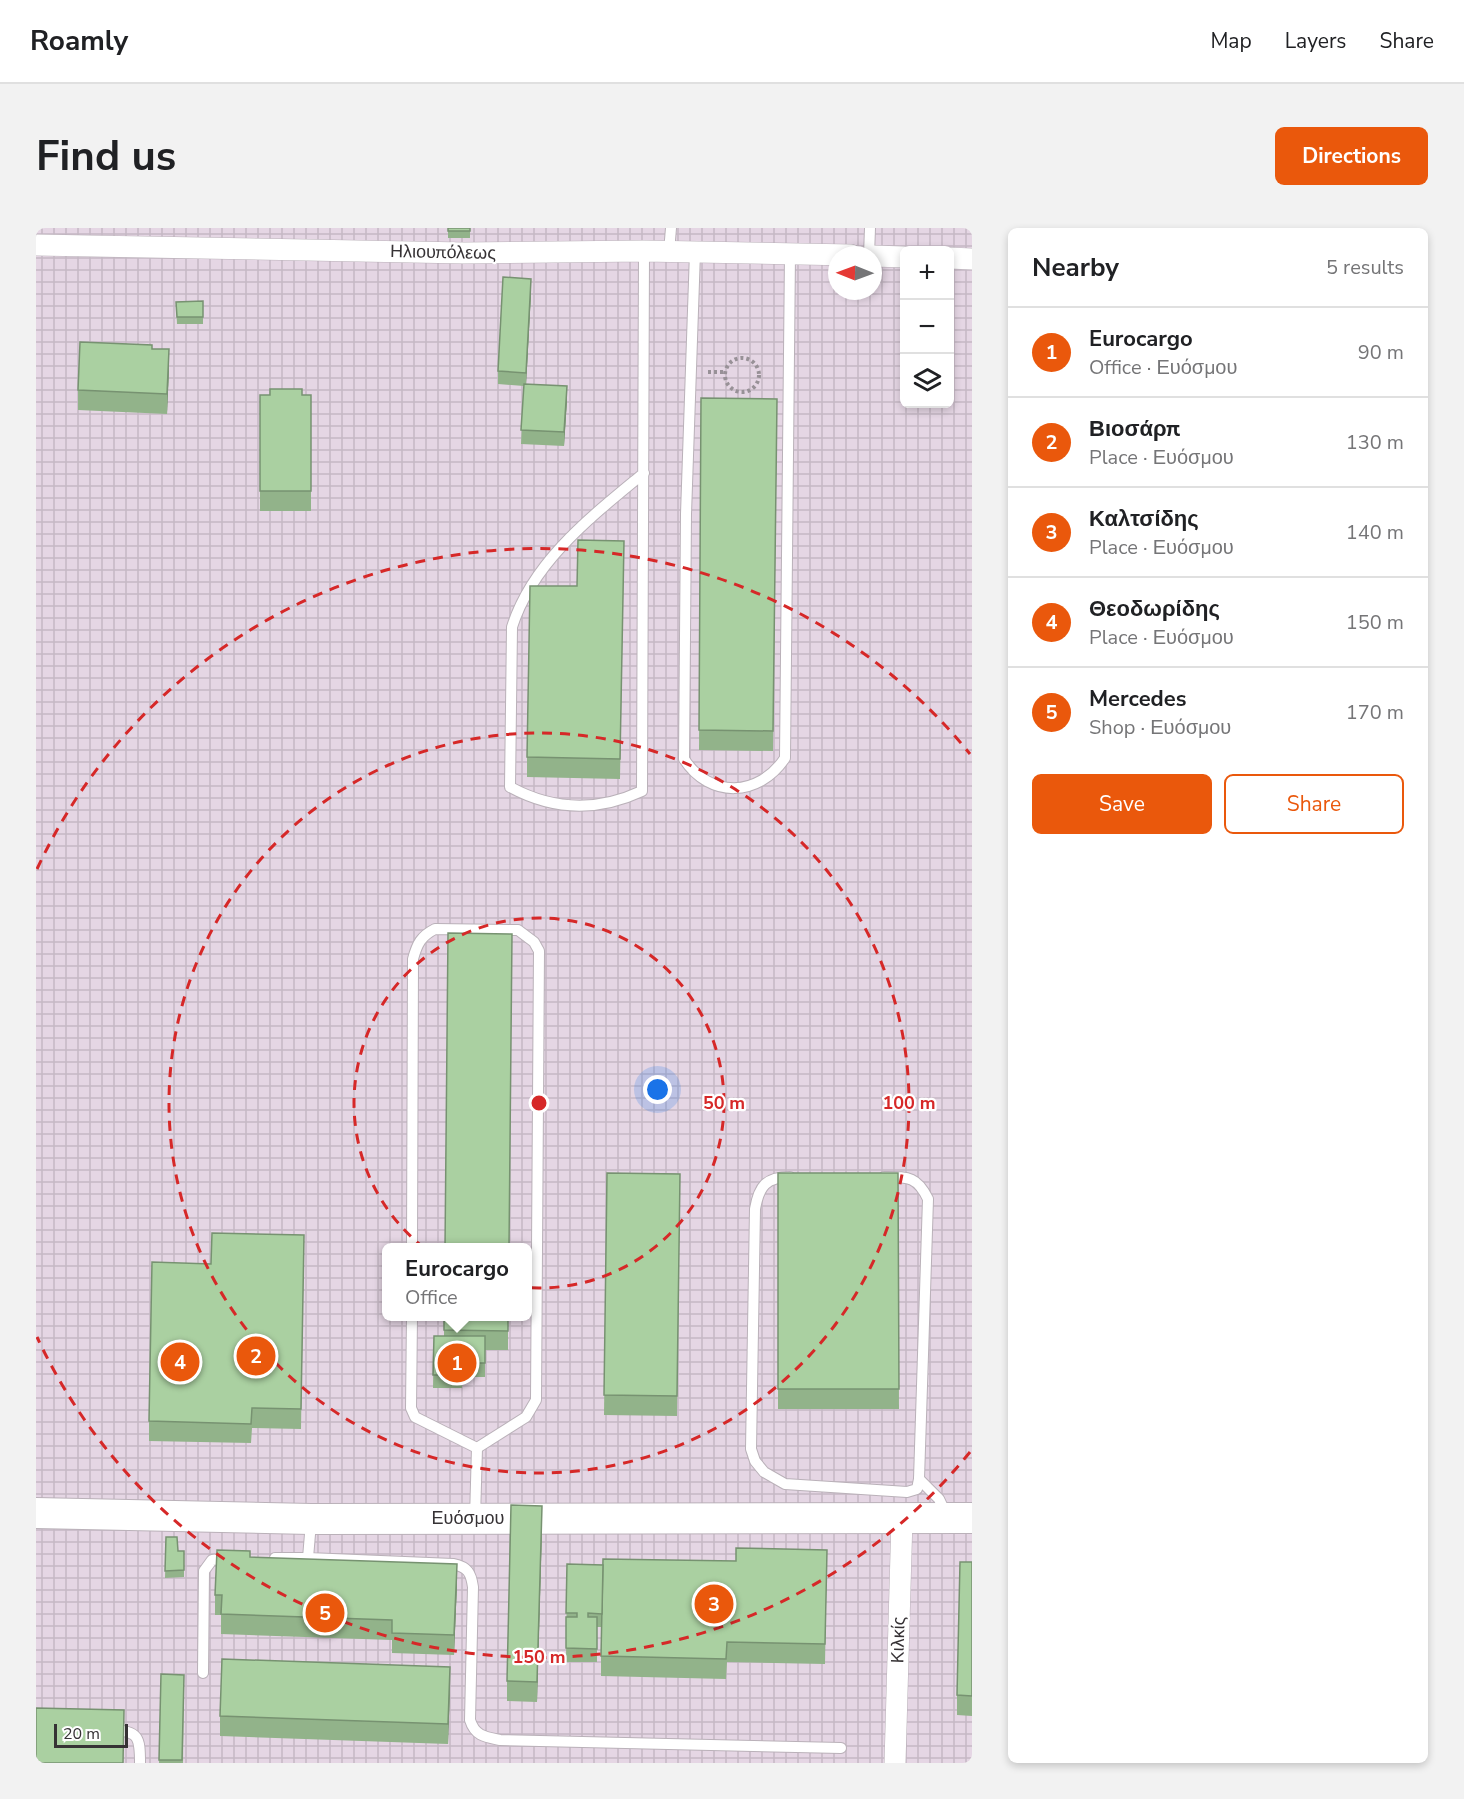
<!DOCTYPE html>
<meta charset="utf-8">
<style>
:root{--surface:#fff;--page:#f2f2f2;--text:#202124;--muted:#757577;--line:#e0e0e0;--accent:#ea580c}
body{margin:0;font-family:"Nunito Sans",sans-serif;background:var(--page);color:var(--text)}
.controls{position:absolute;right:18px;top:18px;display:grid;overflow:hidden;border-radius:9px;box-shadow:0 3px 9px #0003}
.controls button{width:54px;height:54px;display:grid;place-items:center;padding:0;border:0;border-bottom:2px solid var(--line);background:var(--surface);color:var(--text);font:30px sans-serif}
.compass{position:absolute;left:792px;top:18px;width:54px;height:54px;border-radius:50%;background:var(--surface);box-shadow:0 3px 9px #0003;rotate:271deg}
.scale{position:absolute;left:18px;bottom:15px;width:74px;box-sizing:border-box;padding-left:6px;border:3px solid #363235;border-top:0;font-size:16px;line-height:21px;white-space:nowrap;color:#363235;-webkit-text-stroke:4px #fff;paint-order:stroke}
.you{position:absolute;left:622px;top:862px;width:21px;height:21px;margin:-15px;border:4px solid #fff;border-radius:50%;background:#1a73e8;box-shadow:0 0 0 9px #1a73e833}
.badge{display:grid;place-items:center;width:39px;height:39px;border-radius:50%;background:var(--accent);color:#fff;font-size:20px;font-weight:700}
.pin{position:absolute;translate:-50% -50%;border:3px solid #fff;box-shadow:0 2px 6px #0006}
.popup{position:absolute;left:346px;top:1015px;width:150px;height:78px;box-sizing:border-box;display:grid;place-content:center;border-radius:9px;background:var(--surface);filter:drop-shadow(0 2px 4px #0005);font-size:20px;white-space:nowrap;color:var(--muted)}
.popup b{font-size:22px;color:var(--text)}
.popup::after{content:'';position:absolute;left:50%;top:100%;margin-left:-12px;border:12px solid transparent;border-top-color:var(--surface)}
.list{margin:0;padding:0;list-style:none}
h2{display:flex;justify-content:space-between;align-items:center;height:78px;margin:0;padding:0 24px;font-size:26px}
h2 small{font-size:20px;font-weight:400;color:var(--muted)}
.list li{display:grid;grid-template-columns:39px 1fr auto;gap:18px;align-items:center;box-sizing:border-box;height:90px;padding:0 24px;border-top:2px solid var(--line)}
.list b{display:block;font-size:22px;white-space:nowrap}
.list p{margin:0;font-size:20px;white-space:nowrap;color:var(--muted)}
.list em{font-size:20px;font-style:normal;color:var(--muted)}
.actions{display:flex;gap:12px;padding:18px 24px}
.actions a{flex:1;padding:14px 0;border:2px solid var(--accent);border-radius:9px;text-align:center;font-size:21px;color:var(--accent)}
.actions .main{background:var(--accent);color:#fff}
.icon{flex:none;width:33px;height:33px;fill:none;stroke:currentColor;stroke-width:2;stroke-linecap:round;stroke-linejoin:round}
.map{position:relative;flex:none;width:936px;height:1535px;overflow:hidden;border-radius:9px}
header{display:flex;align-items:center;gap:36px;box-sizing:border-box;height:84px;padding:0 30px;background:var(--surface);border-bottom:2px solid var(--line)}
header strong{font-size:28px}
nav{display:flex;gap:33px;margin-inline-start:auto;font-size:21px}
.intro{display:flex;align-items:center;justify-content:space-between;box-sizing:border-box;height:144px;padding:0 36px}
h1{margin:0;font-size:42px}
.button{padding:15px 27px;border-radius:9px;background:var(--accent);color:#fff;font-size:21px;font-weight:700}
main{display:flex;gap:36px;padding:0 36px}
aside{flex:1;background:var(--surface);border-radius:9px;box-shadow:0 3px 9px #0003}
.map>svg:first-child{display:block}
.industrial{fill:url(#industrial-grid);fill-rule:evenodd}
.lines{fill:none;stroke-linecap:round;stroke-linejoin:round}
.service-casing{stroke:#bab1b9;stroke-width:12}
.minor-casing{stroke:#bab1b9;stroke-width:22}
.secondary-casing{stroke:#bab1b9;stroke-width:32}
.path{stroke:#989197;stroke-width:4;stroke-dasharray:3 3;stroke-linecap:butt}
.service{stroke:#fff;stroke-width:10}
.minor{stroke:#fff;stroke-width:21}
.secondary{stroke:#fff;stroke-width:30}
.wall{fill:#92b38a}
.shaded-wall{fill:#779271}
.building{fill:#aad0a1;stroke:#779271;stroke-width:1.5}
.ring{fill:none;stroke:#d62828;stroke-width:3;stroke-dasharray:10 8}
.labels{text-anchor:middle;stroke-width:4.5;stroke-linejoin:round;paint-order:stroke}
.street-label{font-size:18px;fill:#363235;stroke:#fff}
.centre{fill:#d62828;stroke:#fff;stroke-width:3}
.ring-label{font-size:18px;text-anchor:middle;font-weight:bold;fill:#d62828;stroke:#fff;stroke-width:4.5;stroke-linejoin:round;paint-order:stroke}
</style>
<header>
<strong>Roamly</strong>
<nav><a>Map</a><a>Layers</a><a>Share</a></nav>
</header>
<div class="intro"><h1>Find us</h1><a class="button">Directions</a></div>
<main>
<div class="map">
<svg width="936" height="1535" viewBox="0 0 936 1535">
<defs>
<pattern id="industrial-grid" width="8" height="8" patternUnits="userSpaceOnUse" patternTransform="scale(1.5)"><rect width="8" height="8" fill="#e5d6e4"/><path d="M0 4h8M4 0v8" fill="none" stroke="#c5b8c4"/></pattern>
</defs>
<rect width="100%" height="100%" fill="#ede4ec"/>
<path class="industrial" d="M0 0H936V1535H0ZM868 22H914V176H868ZM801 27H837V63H801ZM350 1020H492V1088H350Z"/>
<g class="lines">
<g class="service-casing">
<g id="service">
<path d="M633 24 635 0"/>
<path d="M659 24 650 286 648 531C674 571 723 569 749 530L754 25"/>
<path d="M833 27 834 0"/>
<path d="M608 245C556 288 497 333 476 399L474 559C518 583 561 584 606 563L608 23"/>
<path d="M754 949C730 949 723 958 719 981L715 1221 719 1233 728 1244 749 1256 871 1264 881 1261 883 1251 903 1271 911 1288"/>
<path d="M848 949C872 949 881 948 892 971L883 1251"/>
<path d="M376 1020 377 731C381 716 385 708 399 701L482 702 498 714 503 723 500 1172 490 1189 441 1220"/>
<path d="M376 1088 375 1180 379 1189 441 1220"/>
<path d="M439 1290 441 1220"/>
<path d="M275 1294 272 1330 417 1336C432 1339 435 1345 437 1359L434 1492C439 1508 449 1509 464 1512L805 1520"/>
<path d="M239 1330H272"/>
<path d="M167 1445 168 1343 176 1332 194 1330"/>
<path d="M75 1502C103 1503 104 1509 104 1535"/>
</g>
</g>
<g class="minor-casing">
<g id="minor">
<path d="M0 17 428 25 608 23 815 27"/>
<path d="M837 28 868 29"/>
<path d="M914 30 936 31"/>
<path d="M859 1535 866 1290"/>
</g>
</g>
<g class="secondary-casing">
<path id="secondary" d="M0 1285 275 1291 936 1290"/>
</g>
<g class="path">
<circle cx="706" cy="147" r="17"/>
<path d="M672 144H689"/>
</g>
<use href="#service" class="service"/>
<use href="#minor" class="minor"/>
<use href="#secondary" class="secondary"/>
</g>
<g class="wall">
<rect x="412" y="0" width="22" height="10"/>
<path d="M495 65 490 156 531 172 528 218 485 216 488 158 462 156V143Z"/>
<path d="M167 73V96H141L140 74Z"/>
<path d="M116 121 133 141 131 186 42 182V162Z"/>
<rect x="224" y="167" width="51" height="116"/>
<path d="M665 170 741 171 737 523 663 522Z"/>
<path d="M588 313 584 551 491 549V529L541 358Z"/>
<path d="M571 945 644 946 641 1188 568 1187Z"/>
<path d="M742 945H862L863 1181H742Z"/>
<path d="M268 1007 265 1201 216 1200 215 1215 113 1213V1193Z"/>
<path d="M408 1089H472V1122H449V1149H426V1160H397L398 1108H408Z"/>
<path d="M506 1298 501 1474 471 1473V1453Z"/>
<path d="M130 1309 142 1323H148V1349L129 1350Z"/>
<path d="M791 1322 789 1436 691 1434 690 1451 565 1448V1399H561V1434H530L531 1336 567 1337 700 1333Z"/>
<path d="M214 1329 421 1356 418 1427 356 1425V1412L185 1406V1387H179V1367Z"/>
<path d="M936 1334V1488L921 1487V1467Z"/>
<path d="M125 1446 148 1447 147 1535H123Z"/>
<path d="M414 1459 412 1516 184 1508V1488Z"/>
</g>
<g class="shaded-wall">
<path d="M495 51V65L490 158V145Z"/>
<path d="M133 121V141L131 186V166Z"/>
<path d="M531 158V172L528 218V204Z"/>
<path d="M506 1278V1298L501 1474V1454Z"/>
<path d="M421 1336V1356L418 1427V1407Z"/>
<path d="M414 1439V1459L412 1516V1496Z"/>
</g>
<g class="building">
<rect x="412" y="0" width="22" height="3"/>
<path d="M467 49 495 51 490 145 462 143Z"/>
<path d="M167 73V89H141L140 74Z"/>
<path d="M44 114 116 117V121H133L131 166 42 162Z"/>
<path d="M488 156 531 158 528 204 485 202Z"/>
<path d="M234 161H266V167H275V263H224V167H234Z"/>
<path d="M665 170 741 171 737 503 663 502Z"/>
<path d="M542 312 588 313 584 531 491 529 494 358H541Z"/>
<path d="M412 705 476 706 473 1020H409Z"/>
<path d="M571 945 644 946 641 1168 568 1167Z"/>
<path d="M742 945H862L863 1161H742Z"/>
<path d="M176 1005 268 1007 265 1181 216 1180 215 1196 113 1193 116 1034 175 1036Z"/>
<path d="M408 1089H472V1103L408 1102Z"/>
<path d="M398 1108H449V1135H426V1147H397Z"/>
<path d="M475 1277 506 1278 501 1454 471 1453Z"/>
<path d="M130 1309H141L142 1323H148V1342L129 1343Z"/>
<path d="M700 1320 791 1322 789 1416 691 1414 690 1431 565 1428 567 1331 700 1333Z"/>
<path d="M181 1322 214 1323V1329L421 1336 418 1407 356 1405V1392L185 1386 186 1367H179Z"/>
<path d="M924 1334H936V1468L921 1467Z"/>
<path d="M531 1336 567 1337 566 1386 552 1385V1389H561V1421L530 1420V1389H541V1385H530Z"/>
<path d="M186 1431 414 1439 412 1496 184 1488Z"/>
<path d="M125 1446 148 1447 146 1532H123Z"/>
<path d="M0 1480 88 1482 87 1535H0Z"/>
</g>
<g class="ring">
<circle cx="503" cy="875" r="185"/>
<circle cx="503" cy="875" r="370"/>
<path d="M934 1224A554 554 0 0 1 1 1109M1 641A554 554 0 0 1 934 526"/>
</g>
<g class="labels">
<g class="street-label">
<text transform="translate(407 24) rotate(1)" y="6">Ηλιουπόλεως</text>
<text x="432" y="1296">Ευόσμου</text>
<text transform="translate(862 1412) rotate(-88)" y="6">Κιλκίς</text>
</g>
</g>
<circle cx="503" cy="875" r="9" class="centre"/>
<g class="ring-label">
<text x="688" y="881">50 m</text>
<text x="873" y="881">100 m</text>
<text x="503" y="1435">150 m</text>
</g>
</svg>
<div class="controls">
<button>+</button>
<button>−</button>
<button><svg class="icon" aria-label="layers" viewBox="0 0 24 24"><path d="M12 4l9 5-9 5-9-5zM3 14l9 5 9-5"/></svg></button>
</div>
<svg class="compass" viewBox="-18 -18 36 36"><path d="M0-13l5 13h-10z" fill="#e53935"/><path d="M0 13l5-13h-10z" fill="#757577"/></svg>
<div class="scale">20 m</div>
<div class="you"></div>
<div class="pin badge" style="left:421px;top:1135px">1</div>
<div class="popup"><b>Eurocargo</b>Office</div>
<div class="pin badge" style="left:220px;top:1128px">2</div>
<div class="pin badge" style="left:678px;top:1376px">3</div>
<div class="pin badge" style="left:144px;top:1134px">4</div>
<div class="pin badge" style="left:289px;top:1385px">5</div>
</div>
<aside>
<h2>Nearby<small>5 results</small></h2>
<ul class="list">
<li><span class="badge">1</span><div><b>Eurocargo</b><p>Office · Ευόσμου</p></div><em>90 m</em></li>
<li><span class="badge">2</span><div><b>Βιοσάρπ</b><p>Place · Ευόσμου</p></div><em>130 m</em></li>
<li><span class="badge">3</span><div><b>Καλτσίδης</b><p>Place · Ευόσμου</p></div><em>140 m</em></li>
<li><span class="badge">4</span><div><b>Θεοδωρίδης</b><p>Place · Ευόσμου</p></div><em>150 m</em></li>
<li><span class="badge">5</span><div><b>Mercedes</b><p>Shop · Ευόσμου</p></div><em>170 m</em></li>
</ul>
<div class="actions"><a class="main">Save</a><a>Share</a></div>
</aside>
</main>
